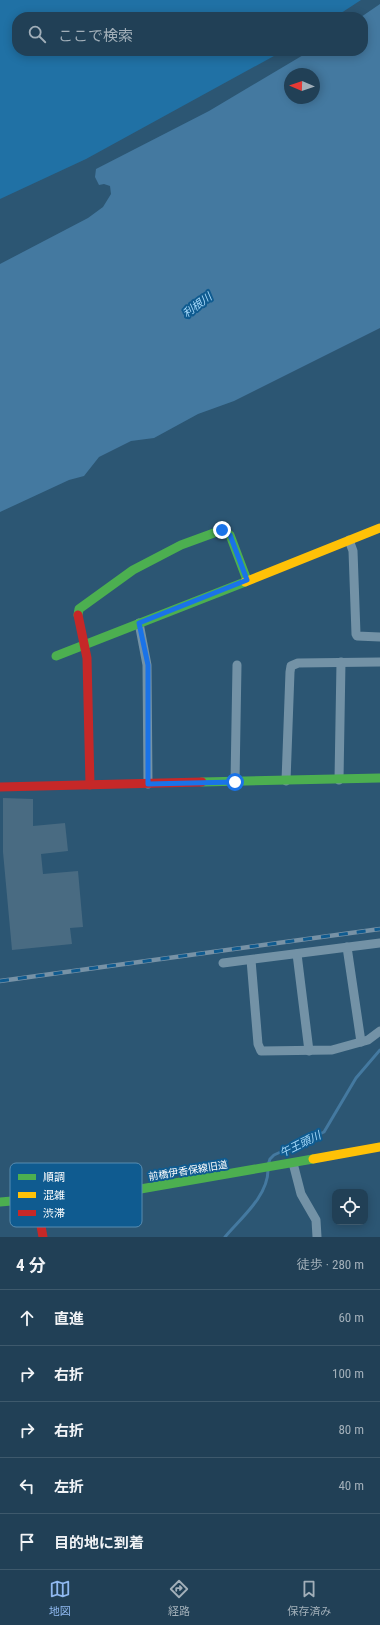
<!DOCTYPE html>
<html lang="ja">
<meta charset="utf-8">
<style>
:root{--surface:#214056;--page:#2d4b60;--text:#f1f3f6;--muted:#a2afb9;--line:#3e596c;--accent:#90b9f0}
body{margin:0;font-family:"Roboto Condensed","Noto Sans JP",sans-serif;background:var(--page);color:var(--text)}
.controls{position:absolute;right:12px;bottom:12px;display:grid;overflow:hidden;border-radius:8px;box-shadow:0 2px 10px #0003}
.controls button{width:36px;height:36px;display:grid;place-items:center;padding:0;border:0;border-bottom:1px solid var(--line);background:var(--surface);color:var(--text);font:20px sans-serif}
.compass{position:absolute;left:284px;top:68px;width:36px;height:36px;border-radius:50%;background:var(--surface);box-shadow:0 2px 10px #0003;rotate:272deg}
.stop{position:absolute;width:12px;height:12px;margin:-9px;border:3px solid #1a73e8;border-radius:50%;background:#fff}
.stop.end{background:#1a73e8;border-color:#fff;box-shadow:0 1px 4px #0008}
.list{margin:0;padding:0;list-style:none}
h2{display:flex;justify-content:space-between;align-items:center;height:52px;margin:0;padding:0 16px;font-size:17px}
h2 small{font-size:13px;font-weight:400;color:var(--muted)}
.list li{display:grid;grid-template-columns:26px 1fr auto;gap:12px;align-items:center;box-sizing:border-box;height:56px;padding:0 16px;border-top:1px solid var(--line)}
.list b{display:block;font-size:15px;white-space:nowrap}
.list em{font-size:13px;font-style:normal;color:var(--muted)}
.icon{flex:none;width:22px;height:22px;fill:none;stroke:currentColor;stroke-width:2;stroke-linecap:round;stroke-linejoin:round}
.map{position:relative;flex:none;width:380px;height:1237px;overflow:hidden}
.search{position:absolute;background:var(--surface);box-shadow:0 2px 10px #0003;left:12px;right:12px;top:12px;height:44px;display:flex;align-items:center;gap:10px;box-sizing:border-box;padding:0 14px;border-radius:16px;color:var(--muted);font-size:15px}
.sheet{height:332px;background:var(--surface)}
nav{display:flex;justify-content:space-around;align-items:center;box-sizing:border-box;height:56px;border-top:1px solid var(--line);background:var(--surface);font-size:11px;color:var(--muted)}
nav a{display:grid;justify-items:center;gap:2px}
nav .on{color:var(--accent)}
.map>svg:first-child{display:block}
.green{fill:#2071a5}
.water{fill:#4479a0;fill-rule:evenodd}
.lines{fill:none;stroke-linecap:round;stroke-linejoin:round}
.stream{stroke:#4479a0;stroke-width:3}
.building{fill:#496b82}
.street{stroke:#7392a6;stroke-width:9}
.fast{stroke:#4caf50;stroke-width:9}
.slow{stroke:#ffc107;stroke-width:9}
.jam{stroke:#c62828;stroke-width:9}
.rail-casing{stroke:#7792a6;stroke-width:4.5}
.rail{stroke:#0f5b90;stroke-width:3;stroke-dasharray:9;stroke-linecap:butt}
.route{stroke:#1a73e8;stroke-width:5}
.labels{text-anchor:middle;stroke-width:4;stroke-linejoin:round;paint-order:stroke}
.street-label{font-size:10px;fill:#fff;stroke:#0f5b90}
.water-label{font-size:11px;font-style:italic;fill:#a5d9fa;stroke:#0f5b90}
.key{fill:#0f5b90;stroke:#578cb1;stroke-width:1}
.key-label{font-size:11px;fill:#fff}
</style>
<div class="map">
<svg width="380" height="1237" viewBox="0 0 380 1237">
<rect width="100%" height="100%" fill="#2c5673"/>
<path class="green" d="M0 0H361L335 17H17V51H283L86 159 0 199Z"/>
<path class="water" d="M380 4V328L234 401 198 414 154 438 131 441 99 457 84 476 69 480 0 512V264L88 218 103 207 111 194 110 186 104 184 99 185 95 177 96 169 209 111 310 51H363V17H361ZM290 74H314V98H290Z"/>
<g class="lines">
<g class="stream">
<path d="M268 1165 270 1159 274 1155 324 1132 356 1078 380 1050"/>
<path d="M225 1237C241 1218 268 1196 268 1170"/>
</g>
</g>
<path class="building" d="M3 798 33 799V826L65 823 68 851 41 854 43 874 78 871 83 927 70 928 72 944 12 950 3 852Z"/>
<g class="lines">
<g class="street">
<path d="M349 540 353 551 356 634 357 636 380 637"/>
<path d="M139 623 147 665 148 784"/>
<path d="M339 780 341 662"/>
<path d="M286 781 290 672 291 666 298 663 380 662"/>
<path d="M235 782 237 665"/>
<path d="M347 947 361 1042"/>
<path d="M297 954 309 1051"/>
<path d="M251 960 258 1044 261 1051 332 1050 368 1040 380 1031"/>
<path d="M223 963 380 943"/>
<path d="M293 1163 301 1194 316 1220 317 1237"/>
</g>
<g class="fast">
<path d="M78 615 79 609 133 570 181 545 222 530 230 535 247 580"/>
<path d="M56 656 245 582"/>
<path d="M202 782 380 778"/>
<path d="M0 1202 129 1191 313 1159"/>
</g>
<g class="slow">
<path d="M245 582 380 528"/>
<path d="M313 1159 380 1147"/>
</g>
<g class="jam">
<path d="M78 615 87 658 90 785"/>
<path d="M0 787 202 782"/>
<path d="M36 1198 43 1237"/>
</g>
<g class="rail-casing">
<path id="rail" d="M0 981 380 929"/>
</g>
<use href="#rail" class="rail"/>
</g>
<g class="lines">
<path class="route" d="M222 530 230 535 247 580 139 623 148 665V784L235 782"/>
</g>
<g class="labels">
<g class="street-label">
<text transform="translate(188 1170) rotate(-9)" y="4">前橋伊香保線旧道</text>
</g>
<g class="water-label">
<text transform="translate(197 305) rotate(-37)" y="4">利根川</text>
<text transform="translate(300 1144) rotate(-26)" y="4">午王頭川</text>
</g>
</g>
<rect x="10" y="1163" width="132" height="64" rx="6" class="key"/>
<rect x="18" y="1174" width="18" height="6" fill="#4caf50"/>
<rect x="18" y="1192" width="18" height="6" fill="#ffc107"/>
<rect x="18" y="1210" width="18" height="6" fill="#c62828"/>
<g class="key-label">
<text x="43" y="1181">順調</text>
<text x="43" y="1199">混雑</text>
<text x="43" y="1217">渋滞</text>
</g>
</svg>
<div class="controls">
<button><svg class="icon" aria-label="locate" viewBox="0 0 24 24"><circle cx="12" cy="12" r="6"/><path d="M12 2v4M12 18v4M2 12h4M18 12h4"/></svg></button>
</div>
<svg class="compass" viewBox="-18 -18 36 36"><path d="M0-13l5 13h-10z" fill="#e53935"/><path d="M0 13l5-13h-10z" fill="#a2afb9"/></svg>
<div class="stop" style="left:235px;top:782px"></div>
<div class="stop end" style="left:222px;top:530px"></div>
<div class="search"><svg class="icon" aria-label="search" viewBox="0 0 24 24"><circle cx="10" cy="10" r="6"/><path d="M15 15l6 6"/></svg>ここで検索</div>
</div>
<section class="sheet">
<h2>4 分<small>徒歩 · 280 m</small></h2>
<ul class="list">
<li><svg class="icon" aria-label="ahead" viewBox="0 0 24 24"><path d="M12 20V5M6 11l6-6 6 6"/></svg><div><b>直進</b></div><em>60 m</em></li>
<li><svg class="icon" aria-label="right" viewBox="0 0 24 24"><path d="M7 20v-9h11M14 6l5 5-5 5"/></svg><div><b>右折</b></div><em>100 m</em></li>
<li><svg class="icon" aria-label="right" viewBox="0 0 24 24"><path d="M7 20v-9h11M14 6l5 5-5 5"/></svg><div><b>右折</b></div><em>80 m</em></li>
<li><svg class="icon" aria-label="left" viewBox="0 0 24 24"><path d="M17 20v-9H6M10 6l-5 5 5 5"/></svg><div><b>左折</b></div><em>40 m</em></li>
<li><svg class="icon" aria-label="arrive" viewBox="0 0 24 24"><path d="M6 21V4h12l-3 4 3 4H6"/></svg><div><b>目的地に到着</b></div></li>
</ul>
</section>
<nav>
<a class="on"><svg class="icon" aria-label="map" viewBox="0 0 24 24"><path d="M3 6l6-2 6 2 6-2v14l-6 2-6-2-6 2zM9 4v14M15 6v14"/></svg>地図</a>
<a><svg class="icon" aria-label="directions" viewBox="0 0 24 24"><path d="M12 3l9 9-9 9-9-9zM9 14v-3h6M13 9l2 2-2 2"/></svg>経路</a>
<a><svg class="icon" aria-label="saved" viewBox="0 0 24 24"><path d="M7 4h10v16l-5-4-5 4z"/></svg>保存済み</a>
</nav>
